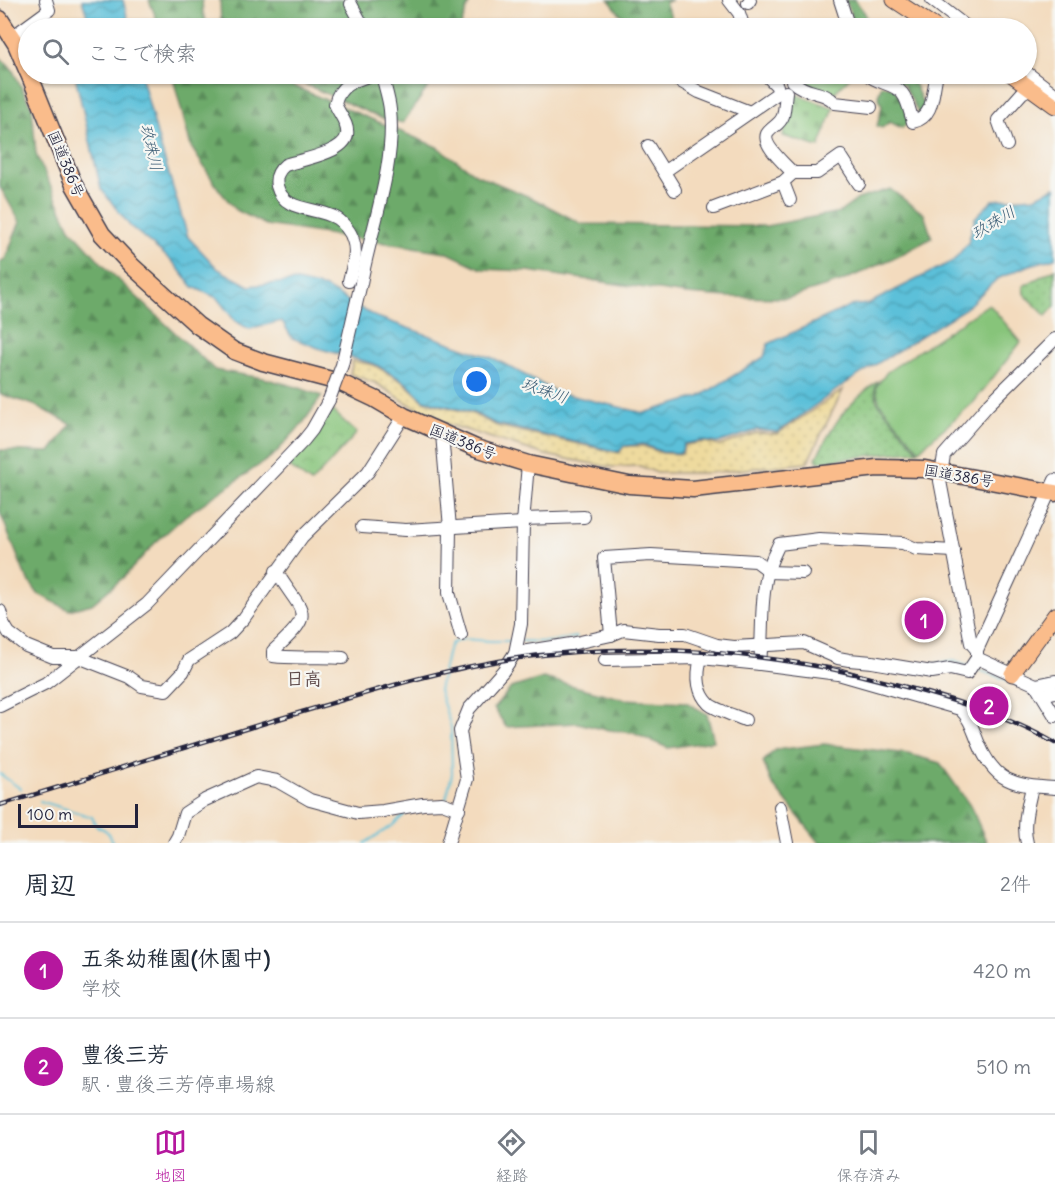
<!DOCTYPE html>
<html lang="ja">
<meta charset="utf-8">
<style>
:root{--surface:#fff;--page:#f2f2f3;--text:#1f2937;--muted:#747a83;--line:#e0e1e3;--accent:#b5179e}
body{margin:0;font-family:Delius,"Klee One",sans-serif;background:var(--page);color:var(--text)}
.scale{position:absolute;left:18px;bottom:15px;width:120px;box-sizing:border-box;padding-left:6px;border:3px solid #22223b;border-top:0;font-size:16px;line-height:21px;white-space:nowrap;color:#22223b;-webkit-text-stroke:4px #f6f6f2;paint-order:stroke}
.you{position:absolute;left:477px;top:382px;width:21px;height:21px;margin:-15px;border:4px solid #fff;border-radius:50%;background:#1a73e8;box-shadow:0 0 0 9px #1a73e833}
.badge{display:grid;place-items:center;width:39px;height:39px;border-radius:50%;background:var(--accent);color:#fff;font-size:20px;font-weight:700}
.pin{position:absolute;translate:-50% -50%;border:3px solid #fff;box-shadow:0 2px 6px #0006}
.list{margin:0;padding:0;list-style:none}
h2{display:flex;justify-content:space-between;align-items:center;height:78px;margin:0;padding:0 24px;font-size:26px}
h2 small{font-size:20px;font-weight:400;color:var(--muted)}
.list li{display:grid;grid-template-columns:39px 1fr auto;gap:18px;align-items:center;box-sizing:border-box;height:96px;padding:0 24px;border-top:2px solid var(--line)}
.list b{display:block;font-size:22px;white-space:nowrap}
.list p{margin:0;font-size:20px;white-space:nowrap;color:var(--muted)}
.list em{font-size:20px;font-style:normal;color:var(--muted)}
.icon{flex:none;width:33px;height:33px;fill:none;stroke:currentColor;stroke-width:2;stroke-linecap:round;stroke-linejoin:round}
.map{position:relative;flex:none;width:1055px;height:843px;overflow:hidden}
.search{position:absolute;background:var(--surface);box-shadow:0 2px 4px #0004;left:18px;right:18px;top:18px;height:66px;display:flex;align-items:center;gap:15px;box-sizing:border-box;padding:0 21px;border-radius:33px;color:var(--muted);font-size:22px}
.sheet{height:270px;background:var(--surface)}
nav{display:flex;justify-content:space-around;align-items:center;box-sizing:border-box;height:84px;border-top:2px solid var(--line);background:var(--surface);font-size:16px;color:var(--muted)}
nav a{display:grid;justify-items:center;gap:3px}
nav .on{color:var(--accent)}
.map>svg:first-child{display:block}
.grass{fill:url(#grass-dots);stroke:#54735a;stroke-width:1.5}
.forest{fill:url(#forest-firs);stroke:#486652;stroke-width:1.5}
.sand{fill:url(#sand-dots);stroke:#887e6c;stroke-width:1.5}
.cemetery{fill:url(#cemetery-stones);stroke:#54735a;stroke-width:1.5}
.park{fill:url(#park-crowns);stroke:#54735a;stroke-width:1.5}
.pitch{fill:#87c47a;stroke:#54735a;stroke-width:1.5}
.water{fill:url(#water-waves);stroke:#3e718a;stroke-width:1.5}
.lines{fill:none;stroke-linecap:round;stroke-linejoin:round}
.stream{stroke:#5bc0d9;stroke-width:2}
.minor-casing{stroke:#413e4f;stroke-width:14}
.major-casing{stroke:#413e4f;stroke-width:17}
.highway-casing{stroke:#413e4f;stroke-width:19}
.minor{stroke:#fff;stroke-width:12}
.major{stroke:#fabc8b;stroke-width:15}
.highway{stroke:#fabc8b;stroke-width:16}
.rail-casing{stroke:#22223b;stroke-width:4.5}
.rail{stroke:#f6f6f2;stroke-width:2;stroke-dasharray:7;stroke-linecap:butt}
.minor-bridge-casing{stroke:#413e4f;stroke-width:14;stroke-linecap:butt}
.minor-bridge{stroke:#fff;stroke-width:12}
.labels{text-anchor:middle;stroke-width:4.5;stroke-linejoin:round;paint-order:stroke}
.street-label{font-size:15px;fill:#22223b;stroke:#f6f6f2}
.water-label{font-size:16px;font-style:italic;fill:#365972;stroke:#f6f6f2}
.quarter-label{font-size:18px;font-weight:bold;fill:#5f4b4b;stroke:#f6f6f2}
</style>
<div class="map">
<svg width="1055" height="843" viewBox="0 0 1055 843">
<defs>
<pattern id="grass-dots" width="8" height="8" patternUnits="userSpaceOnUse" patternTransform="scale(1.5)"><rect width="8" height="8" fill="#87c47a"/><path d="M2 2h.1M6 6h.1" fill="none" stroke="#74a86a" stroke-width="1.8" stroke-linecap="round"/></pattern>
<pattern id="forest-firs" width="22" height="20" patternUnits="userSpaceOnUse" patternTransform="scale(1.5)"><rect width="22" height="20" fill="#6daa6a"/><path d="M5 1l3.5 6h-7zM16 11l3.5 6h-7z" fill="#598a58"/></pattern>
<pattern id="sand-dots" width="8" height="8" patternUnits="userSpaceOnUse" patternTransform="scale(1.5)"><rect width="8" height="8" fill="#eeda9e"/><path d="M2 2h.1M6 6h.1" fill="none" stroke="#ccbb89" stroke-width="1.8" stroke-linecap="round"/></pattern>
<pattern id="cemetery-stones" width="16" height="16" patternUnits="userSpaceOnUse" patternTransform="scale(1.5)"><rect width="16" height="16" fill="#87c47a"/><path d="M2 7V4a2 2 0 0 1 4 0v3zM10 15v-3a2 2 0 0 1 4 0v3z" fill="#74a86a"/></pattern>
<pattern id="park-crowns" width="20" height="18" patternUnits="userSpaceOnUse" patternTransform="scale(1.5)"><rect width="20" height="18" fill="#87c47a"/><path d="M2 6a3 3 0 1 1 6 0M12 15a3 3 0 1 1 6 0" fill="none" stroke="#74a86a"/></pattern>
<pattern id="water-waves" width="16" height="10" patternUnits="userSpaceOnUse" patternTransform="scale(1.5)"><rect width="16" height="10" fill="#5bc0d9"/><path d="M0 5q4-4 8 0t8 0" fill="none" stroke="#4b9cb1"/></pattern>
</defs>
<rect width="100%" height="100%" fill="#f6f6f2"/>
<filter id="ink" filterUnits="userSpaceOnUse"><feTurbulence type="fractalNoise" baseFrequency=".0167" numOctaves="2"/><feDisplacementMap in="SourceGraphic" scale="12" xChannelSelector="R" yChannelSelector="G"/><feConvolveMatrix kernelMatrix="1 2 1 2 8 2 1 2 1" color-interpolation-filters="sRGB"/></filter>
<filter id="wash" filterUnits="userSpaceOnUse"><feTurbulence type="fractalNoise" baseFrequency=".008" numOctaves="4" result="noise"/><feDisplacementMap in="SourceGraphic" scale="24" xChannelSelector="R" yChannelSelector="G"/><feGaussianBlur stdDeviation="1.35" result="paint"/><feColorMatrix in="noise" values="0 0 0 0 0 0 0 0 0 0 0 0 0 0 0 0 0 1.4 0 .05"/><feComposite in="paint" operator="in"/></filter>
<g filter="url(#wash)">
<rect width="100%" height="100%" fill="#f3dbbe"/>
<g class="grass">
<path d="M1055 269V306L1046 316 1024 294 1023 286Z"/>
<path d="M878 381 875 388 877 402 918 451C884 453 852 458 818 462L816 458C835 422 844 406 878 381Z"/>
</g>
<g class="forest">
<path d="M149 0H202L203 13 208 28H160Z"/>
<path d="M220 0H470V1L460 28H221Z"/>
<path d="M609 0H672L665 3 674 23 658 28H631Z"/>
<path d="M845 0H855L865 13 868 28H854L851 13Z"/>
<path d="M0 57 12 69 32 108 36 154 70 228 107 269 215 370 263 378 297 387 322 396 303 423 274 455 185 516 155 543 125 576 92 604 69 610 38 594 25 575 0 512V450L50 452 71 424 34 405 0 394V262L5 259 20 222 0 187Z"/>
<path d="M172 74H265L437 147 477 175 532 198 582 224 766 226 840 212 858 199 890 189 924 214 932 238 898 256 840 282 788 298 728 297 686 294 528 271 482 269 446 252 266 225 236 210 220 191 191 147Z"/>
<path d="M282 74H437L403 123 381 118Z"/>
<path d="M877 74H910L926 110 919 115 904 85 883 78Z"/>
<path d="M882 85 894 88 902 101 909 122 902 128 890 122 882 128 877 126 882 106 878 95Z"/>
<path d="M543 678 624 699 686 702 707 714 714 741 668 748 633 733 602 729 578 723 506 727 494 708 511 688Z"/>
<path d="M824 744 909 754 940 763 971 807 987 843H820L772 784 763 762 775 750Z"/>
</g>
<path class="sand" d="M353 361 374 365 403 382 424 401 473 414 497 426 619 453 624 446H643L662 453 682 454 684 445 706 442 719 446 756 433 777 434 843 390 807 463 707 473H657L640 466 610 467 546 455 444 423 404 401 376 383 350 374Z"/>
<path class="cemetery" d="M795 94 834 108 819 147 783 136 790 97Z"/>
<g class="park">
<path d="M803 74H853L831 96 795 82Z"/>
<path d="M332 410 357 433 311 483 288 466 313 438Z"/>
</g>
<path class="pitch" d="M989 304 1021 342 974 402 919 450 879 402 876 387 887 372Z"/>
<g class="water">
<path d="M82 0H123L130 28H88L89 22Z"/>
<path d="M77 74H141L158 138 188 237 218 269 249 286 297 281 326 288 374 316 495 359 556 392 644 413 699 397 764 357 768 344 850 306 868 304 953 261 968 243 975 218 993 200 1035 197 1055 187V258L1027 266 997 279 966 308 846 383 778 432 757 430 718 443 700 441 684 444 681 453 662 452 643 444 624 446 619 452 496 424 474 413 424 400 404 381 375 364 321 349 292 338 282 321 249 329 235 321 217 298 193 287 173 262 130 226 101 189 76 80Z"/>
</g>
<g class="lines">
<g class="stream">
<path d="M521 641 546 642 577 637"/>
<path d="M929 666 953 661 967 666"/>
<path d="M976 669 1027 687"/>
<path d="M0 774 21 789"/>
<path d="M446 799 452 774 451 727 439 690 448 650 452 643 464 639 490 641H512"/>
<path d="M40 801 92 817 96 826C106 829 110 833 113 843"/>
<path d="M365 843 392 826 405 814"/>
</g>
</g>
</g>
<g filter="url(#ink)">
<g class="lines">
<g class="minor-casing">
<g id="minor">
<path d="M729 0 739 13 744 28"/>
<path d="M840 0 849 28"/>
<path d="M932 0 968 28"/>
<path d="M748 3 750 0"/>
<path d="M351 4 364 28"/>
<path d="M12 37 49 10 46 0"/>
<path d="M1026 72 1055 94"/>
<path d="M647 74 678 80 699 92 750 112"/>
<path d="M800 74 792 81C806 95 824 90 835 103L871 107"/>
<path d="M867 74C878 84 894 83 902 93 908 100 910 113 913 122 935 117 932 91 937 74"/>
<path d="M786 92C785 99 785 109 783 116 780 125 771 127 767 134 762 145 786 165 793 173H817L841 156 859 184"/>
<path d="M1007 145 998 120 1022 93 1031 88"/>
<path d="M648 146 675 190"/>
<path d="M665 171 778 93 777 86 765 74"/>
<path d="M783 182 790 200"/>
<path d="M714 208 783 182 793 173"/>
<path d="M349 281C352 268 358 253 353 240 351 232 343 222 336 218 316 206 284 213 277 186 275 177 278 171 285 165 300 160 344 153 347 135 349 124 339 114 335 104 339 84 356 80 374 74"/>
<path d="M361 283C371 228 396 165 390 110 389 98 384 85 382 74"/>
<path d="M442 434 450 528 449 593 461 635"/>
<path d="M523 519 584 517"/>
<path d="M362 527 406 530 523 523"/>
<path d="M954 551 916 549 903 543 819 539 779 544C775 553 770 562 768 571 760 601 763 633 760 664L838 674 960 709C970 718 973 730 978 742 995 783 1013 785 1055 788"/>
<path d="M276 571C303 616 318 610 273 651V656C296 659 319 656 343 658"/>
<path d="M767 572 803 573"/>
<path d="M0 611 3 623 9 633 26 646 53 657H78L129 677 142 686 166 690 183 672 189 660 230 633 244 618 302 537 368 472 404 416"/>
<path d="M611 635 604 558 651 555 756 561 768 570"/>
<path d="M977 650 971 643 940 481 944 455 988 405 1055 339"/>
<path d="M515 653 571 644 611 635 623 630 659 634H685L717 645 734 647 804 643 838 658 849 660 872 662 932 672 950 669 967 673 977 658V650L1055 480"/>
<path d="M701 658C697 673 696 691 709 704 716 710 736 716 745 720"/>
<path d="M977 658 1036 685 1055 716"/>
<path d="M605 660 701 658 760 664"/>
<path d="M1036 685 1055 681"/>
<path d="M1043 695 1055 692"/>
<path d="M0 706 46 683 147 604 304 440 312 430 329 400"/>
<path d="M780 807 787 843"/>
<path d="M174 843 178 836 185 813 205 800 256 777 277 781 310 800 358 813 383 811 423 804 442 803 459 809"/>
<path d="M448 843 467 779 460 731 469 709 503 671 515 653 521 624 523 523 528 464"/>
<path d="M1027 843C1022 825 1028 805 1032 787"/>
</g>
</g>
<g class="major-casing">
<g id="major">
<path d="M894 0 937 28"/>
<path d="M1011 74 1055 106"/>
<path d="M1012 674 1055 615"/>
</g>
</g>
<g class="highway-casing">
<g id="highway">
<path d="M0 19 16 44 28 72"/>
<path d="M29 74 74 185 102 234 132 266 197 325 234 351 263 362 339 382 375 399 404 416 476 448 528 464 629 485 693 489 877 468 925 469 1055 493"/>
</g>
</g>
<use href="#minor" class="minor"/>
<use href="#major" class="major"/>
<use href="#highway" class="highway"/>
<g class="rail-casing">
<path id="rail" d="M0 805C107 773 212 738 319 707 383 688 445 669 511 659 636 641 769 650 891 683 948 698 1003 714 1055 743"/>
</g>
<use href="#rail" class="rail"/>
<g class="minor-bridge-casing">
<path id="minor-bridge" d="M329 400 342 365 361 283"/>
</g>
<use href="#minor-bridge" class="minor-bridge"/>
</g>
</g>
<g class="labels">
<g class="street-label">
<text transform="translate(66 164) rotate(67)" y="5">国道386号</text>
<text transform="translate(463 442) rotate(22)" y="5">国道386号</text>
<text transform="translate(959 476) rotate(10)" y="5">国道386号</text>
</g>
<g class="water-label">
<text transform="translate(152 147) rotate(77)" y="6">玖珠川</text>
<text transform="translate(993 222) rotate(-31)" y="6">玖珠川</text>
<text transform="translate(545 390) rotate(19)" y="6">玖珠川</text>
</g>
<g class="quarter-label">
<text x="304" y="685">日高</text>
</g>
</g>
</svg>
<div class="scale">100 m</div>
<div class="you"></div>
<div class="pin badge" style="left:924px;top:620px">1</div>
<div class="pin badge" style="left:989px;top:706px">2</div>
<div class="search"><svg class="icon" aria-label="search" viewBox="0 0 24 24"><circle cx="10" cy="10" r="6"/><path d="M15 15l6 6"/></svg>ここで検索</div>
</div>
<section class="sheet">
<h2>周辺<small>2件</small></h2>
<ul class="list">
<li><span class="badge">1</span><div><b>五条幼稚園(休園中)</b><p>学校</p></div><em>420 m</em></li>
<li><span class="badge">2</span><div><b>豊後三芳</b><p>駅 · 豊後三芳停車場線</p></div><em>510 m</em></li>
</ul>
</section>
<nav>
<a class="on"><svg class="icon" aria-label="map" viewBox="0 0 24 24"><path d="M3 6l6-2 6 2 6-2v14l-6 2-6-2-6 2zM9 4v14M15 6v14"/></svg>地図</a>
<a><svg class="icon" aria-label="directions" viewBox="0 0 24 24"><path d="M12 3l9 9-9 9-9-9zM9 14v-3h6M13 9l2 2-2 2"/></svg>経路</a>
<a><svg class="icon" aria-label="saved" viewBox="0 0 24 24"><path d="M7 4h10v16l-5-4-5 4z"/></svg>保存済み</a>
</nav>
